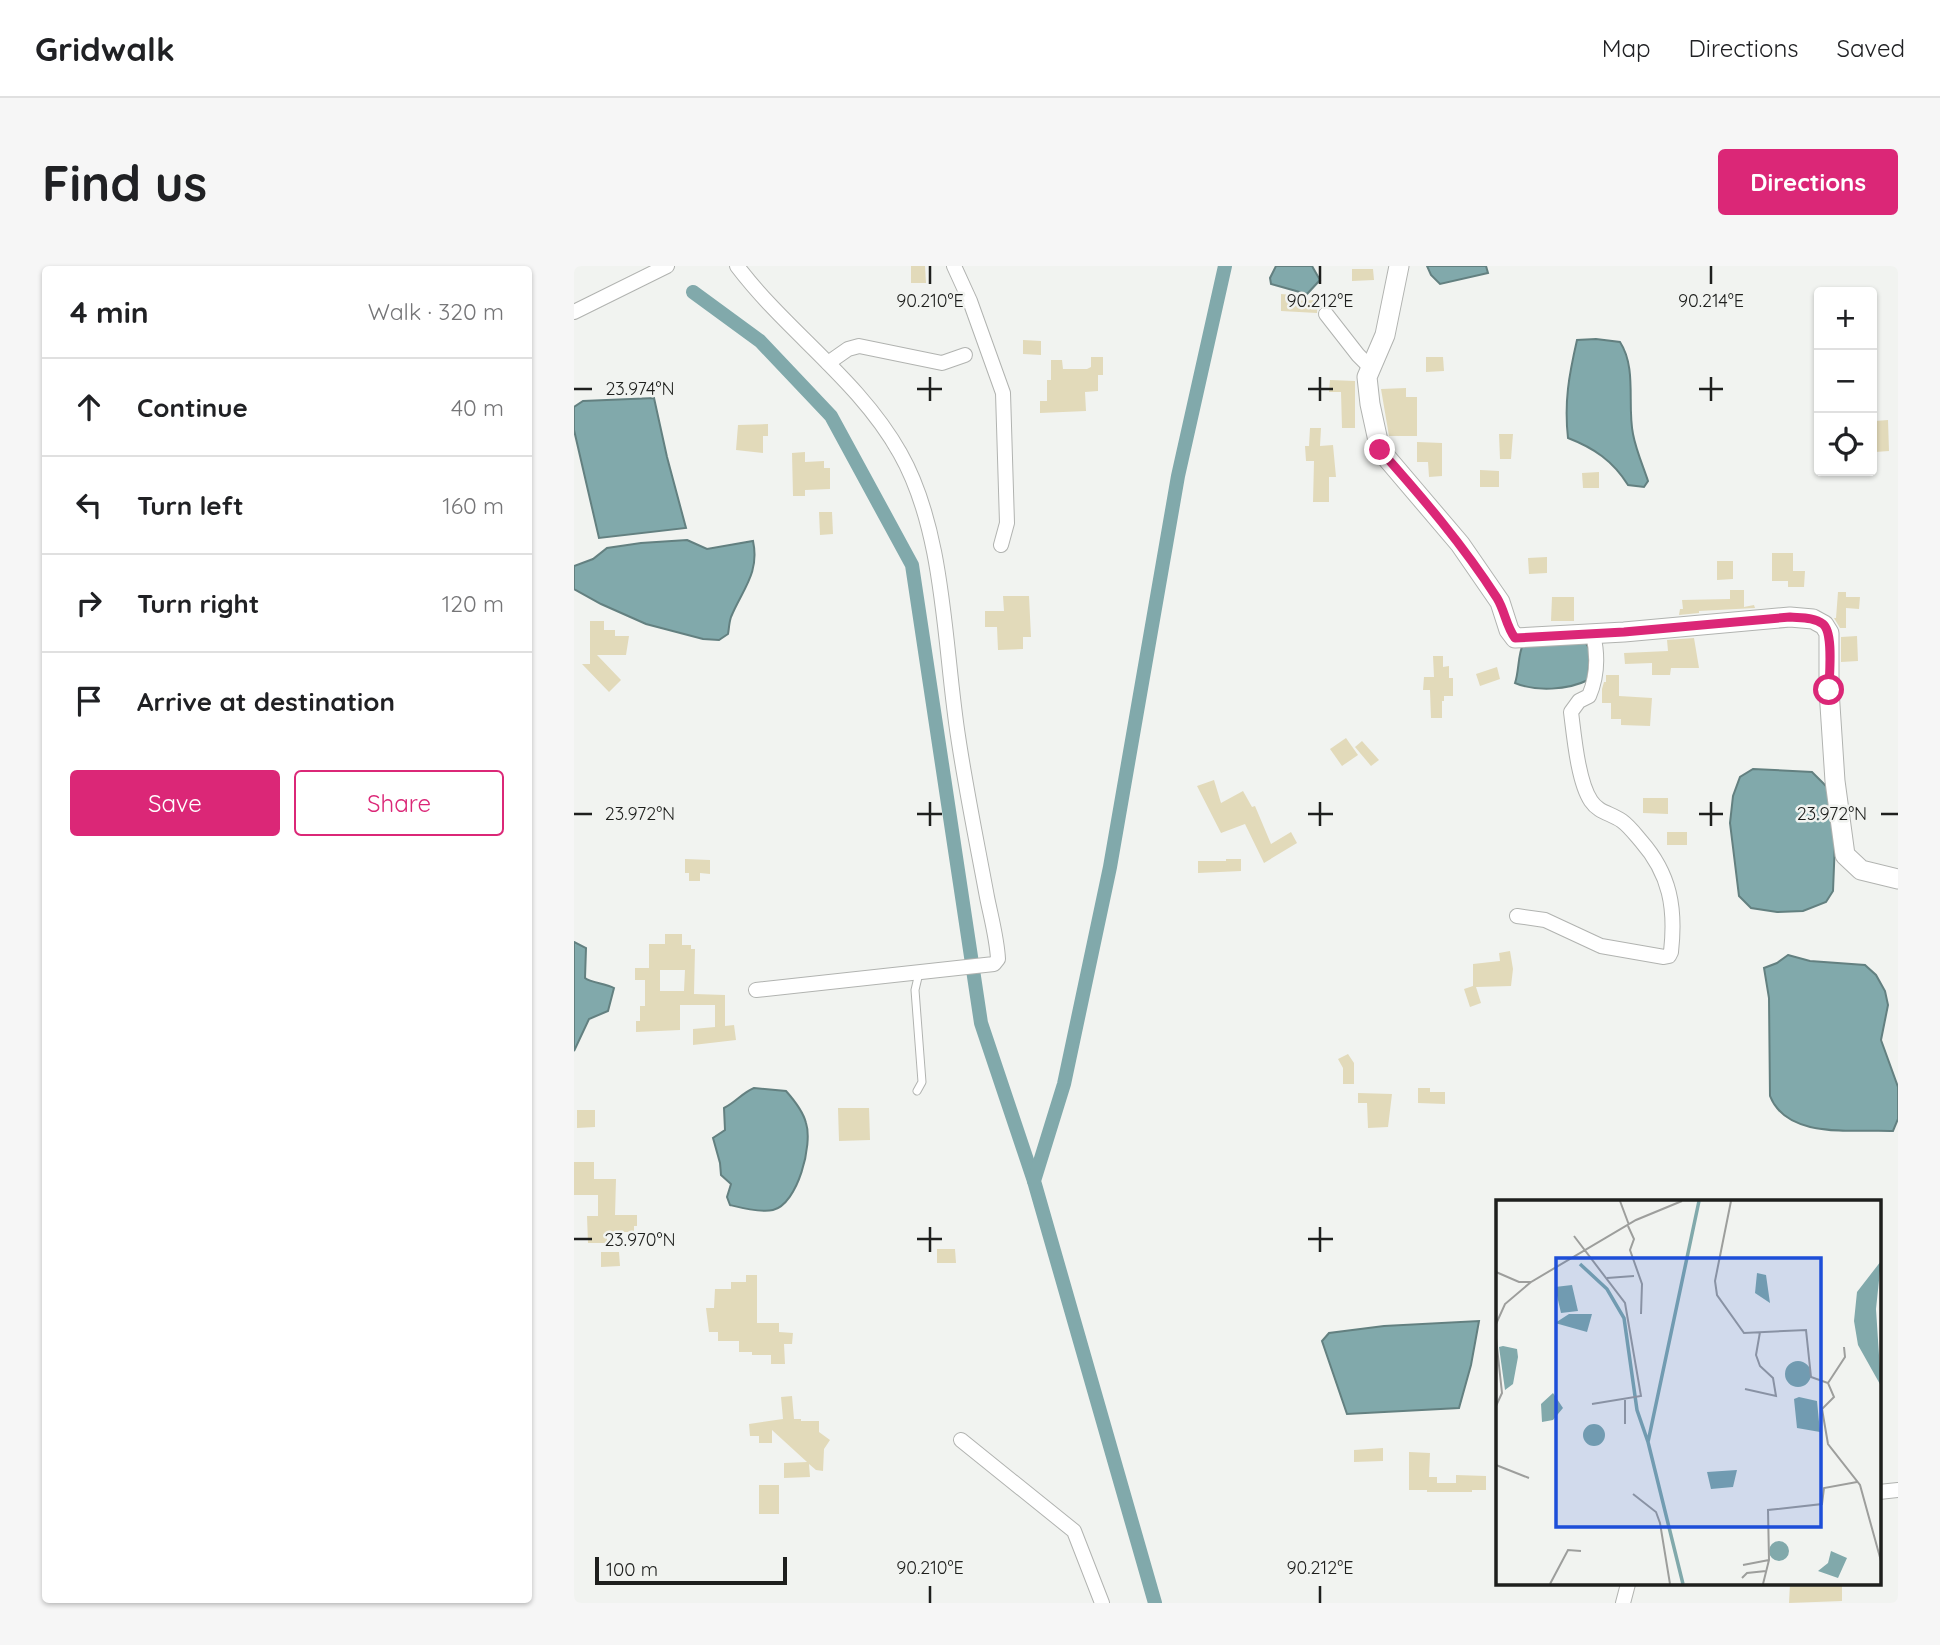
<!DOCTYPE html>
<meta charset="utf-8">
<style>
:root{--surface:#fff;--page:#f6f6f6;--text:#202124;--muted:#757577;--line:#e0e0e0;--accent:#db2777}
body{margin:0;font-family:Quicksand,sans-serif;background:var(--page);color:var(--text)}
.controls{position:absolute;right:21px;top:21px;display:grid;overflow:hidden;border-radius:7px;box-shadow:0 2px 5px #0004}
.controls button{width:63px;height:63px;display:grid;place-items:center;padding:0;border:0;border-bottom:2px solid var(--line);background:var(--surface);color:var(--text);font:35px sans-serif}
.scale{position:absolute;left:21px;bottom:18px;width:192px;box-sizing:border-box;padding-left:7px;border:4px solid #1e1f1d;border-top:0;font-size:19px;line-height:24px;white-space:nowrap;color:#1e1f1d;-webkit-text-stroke:5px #f1f3f0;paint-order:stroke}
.stop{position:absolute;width:21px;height:21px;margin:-16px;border:5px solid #db2777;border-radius:50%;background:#fff}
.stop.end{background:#db2777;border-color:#fff;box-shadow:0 2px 7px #0008}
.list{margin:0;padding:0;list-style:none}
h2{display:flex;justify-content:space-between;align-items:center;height:91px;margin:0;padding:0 28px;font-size:30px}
h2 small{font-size:23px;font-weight:400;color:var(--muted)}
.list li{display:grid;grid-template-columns:46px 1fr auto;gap:21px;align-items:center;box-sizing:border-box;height:98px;padding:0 28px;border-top:2px solid var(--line)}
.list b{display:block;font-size:26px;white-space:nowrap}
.list em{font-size:23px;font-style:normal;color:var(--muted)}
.actions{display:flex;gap:14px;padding:21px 28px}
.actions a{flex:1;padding:16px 0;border:2px solid var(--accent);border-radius:7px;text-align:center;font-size:24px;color:var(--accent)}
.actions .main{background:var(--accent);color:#fff}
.icon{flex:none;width:38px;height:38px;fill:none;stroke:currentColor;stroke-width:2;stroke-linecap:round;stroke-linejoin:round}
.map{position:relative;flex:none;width:1324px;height:1337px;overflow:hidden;border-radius:7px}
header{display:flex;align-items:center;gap:42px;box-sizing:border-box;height:98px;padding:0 35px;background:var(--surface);border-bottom:2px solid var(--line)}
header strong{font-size:33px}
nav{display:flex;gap:38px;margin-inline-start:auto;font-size:24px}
.intro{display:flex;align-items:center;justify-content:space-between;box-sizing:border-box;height:168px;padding:0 42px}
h1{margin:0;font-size:49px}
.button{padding:18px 32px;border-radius:7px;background:var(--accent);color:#fff;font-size:24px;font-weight:700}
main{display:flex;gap:42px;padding:0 42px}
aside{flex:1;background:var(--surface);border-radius:7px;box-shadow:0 2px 5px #0004}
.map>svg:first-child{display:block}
.water{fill:#81a9ab;stroke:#638080;stroke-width:2}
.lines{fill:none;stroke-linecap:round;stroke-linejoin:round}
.canal{stroke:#81a9ab;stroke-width:14}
.building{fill:#e2daba;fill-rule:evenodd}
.lane-casing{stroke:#b1b3b0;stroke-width:9}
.street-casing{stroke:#b1b3b0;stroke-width:16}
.secondary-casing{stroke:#b1b3b0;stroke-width:21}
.lane{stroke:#fff;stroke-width:7}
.street{stroke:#fff;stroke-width:14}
.secondary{stroke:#fff;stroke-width:19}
.route{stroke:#db2777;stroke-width:9}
.ticks{fill:none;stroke:#1e1f1d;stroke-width:2.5}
.inset-river{fill:none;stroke:#81a9ab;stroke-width:3.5}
.inset-road{fill:none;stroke:#9d9e9c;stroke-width:2}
.view{fill:#1d4ed8;fill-opacity:0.15;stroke:#1d4ed8;stroke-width:3.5}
.inset-edge{fill:none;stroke:#1e1f1d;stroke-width:3.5}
.ticks-label{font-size:18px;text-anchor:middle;fill:#1e1f1d;stroke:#f1f3f0;stroke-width:5;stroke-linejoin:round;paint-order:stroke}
</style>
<header>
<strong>Gridwalk</strong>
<nav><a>Map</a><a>Directions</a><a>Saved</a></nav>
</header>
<div class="intro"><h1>Find us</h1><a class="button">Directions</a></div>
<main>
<aside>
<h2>4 min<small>Walk · 320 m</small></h2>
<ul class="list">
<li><svg class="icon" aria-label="ahead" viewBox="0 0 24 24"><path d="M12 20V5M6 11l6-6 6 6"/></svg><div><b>Continue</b></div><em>40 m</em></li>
<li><svg class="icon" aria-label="left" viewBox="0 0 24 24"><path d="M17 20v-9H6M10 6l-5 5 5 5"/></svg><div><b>Turn left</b></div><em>160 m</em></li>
<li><svg class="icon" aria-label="right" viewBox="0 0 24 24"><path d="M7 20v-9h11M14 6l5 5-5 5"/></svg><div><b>Turn right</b></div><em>120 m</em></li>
<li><svg class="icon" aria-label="arrive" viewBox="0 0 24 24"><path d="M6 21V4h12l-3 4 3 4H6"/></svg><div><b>Arrive at destination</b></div></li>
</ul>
<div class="actions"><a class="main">Save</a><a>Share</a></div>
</aside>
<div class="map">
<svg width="1324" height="1337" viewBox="0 0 1324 1337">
<rect width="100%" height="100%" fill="#f1f3f0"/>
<g class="water">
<path d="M702 0H738L746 14 733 28 697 18 696 12Z"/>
<path d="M853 0H912L914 7 866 18 857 9Z"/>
<path d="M1022 73 1046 76C1063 102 1053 139 1059 168 1062 184 1069 200 1074 215L1070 221 1054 219C1039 195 1020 182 994 172 990 136 995 109 1003 74Z"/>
<path d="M80 132 93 191 112 262 25 272 0 164V141L9 135Z"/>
<path d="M113 274 133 283 179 275C186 307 168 324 157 351 155 357 155 363 154 368L145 374 129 373 72 358 27 338 0 323V300L19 293 33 282 67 277Z"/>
<path d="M1010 374 1016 384 1014 414C994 424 962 426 941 417 945 406 944 387 949 379Z"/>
<path d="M1179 503 1238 506 1255 523 1261 575 1259 625 1252 636 1229 645 1203 646 1177 642 1165 630 1156 557 1159 530 1166 511Z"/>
<path d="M0 676 12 682 11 712C17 717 31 717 40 722L34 745 15 753 0 785Z"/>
<path d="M1214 689 1236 695 1291 699 1302 709 1311 725 1314 739 1307 774 1324 821V853L1319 865C1280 863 1213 874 1196 830L1195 732 1190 702 1203 697Z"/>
<path d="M180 822 212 825C220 834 229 845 232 857 239 878 224 938 199 944 187 947 168 942 156 939L153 931 157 918 147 909 146 897 139 872 151 864 150 842C162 836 168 827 180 822Z"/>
<path d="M905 1055 897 1099 885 1142 773 1148 748 1075 755 1067 810 1060Z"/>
</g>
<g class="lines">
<g class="canal">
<path d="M119 26 186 75 257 150 338 299 407 757 460 915"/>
<path d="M581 1337 460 915 490 818 536 601 604 210 651 0"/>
</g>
</g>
<g class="building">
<path d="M337 0H351L352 17H337Z"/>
<path d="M778 3H799L800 14 778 15Z"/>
<path d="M707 28 718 29V35L744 34 743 47 707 45Z"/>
<path d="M449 74 467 75V89L449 88Z"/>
<path d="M517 91H529V109H524V125L511 126 512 145 466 147V135H473V114H477V94H488L489 103H513L517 101Z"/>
<path d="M852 91H869L870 105 852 106Z"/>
<path d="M756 114 781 115V162H768L767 126H755Z"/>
<path d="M832 122V131H843V170H815L807 123Z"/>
<path d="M1314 154 1315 185 1301 186V155Z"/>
<path d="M194 158V170H189V187L162 184 164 159Z"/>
<path d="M736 162H747L746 180 759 179 762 211H755V236H739L740 195H732L731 180H735Z"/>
<path d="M925 168H939L937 193H926Z"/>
<path d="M843 176 868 177V210L855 211 854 196H843Z"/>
<path d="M231 186V196L250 195V202H256V223L231 224V230H219L218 187Z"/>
<path d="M906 204 925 205V221H906Z"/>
<path d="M1025 206V222H1009L1008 207Z"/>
<path d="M245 246H258L259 268 246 269Z"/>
<path d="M1198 287H1219V305H1231L1230 321H1214V315H1198Z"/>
<path d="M973 291V307L955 308 954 292Z"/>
<path d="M1143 295H1159V313L1143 314Z"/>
<path d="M1156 324H1170V341L1180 339 1181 342 1125 345V347L1105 349 1106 343H1109L1108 334 1156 333Z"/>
<path d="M1264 326H1272V331H1286L1285 343 1272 342V362H1266L1260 352H1262Z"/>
<path d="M429 330H455L457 371H449V383L424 384 423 361H411V345H430Z"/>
<path d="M978 331H1000V355H977Z"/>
<path d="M16 355H30V364H41V370H55L52 389H23L47 414 35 426 8 398H16Z"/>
<path d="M1283 370 1284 395 1267 396V371Z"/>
<path d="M1120 372 1125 402H1097L1096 409H1078V397L1051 398 1050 387 1094 385 1093 374Z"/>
<path d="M859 390H869V401L875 400V412H879V430H870V435H868V452H857L856 424H849L850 411H860Z"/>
<path d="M923 401 926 413 906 420 902 408Z"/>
<path d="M1032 409H1045V430L1078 432 1076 460 1047 459V453H1037V437H1028V423L1030 416H1032Z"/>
<path d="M772 472 784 489 768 500 756 483Z"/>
<path d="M788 475 805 494 797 500 781 481Z"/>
<path d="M640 514 647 537 669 525 678 541 681 540 697 578 717 566 723 577 690 597 671 558 647 567 623 520Z"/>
<path d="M1069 532H1094V548L1069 547Z"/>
<rect x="1093" y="566" width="20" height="13"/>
<path d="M111 593 136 594V608L126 607V615H115V607H111Z"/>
<path d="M652 593H667V605L624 607V595H652Z"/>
<path d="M91 668H108V679H117V683H121L120 728 151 729V760L160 759 162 774 119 779V763L141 761V739H106V764L62 766V755H66V740H71V714H61V702H75V678H91ZM86 704H111L110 725H86Z"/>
<path d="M936 685 939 703 937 720 902 721 907 737 896 741 890 723 899 720V698L926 695 925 687Z"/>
<path d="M774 788 780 797V818H769V802L764 793Z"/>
<path d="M844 822H856V826H871V838L844 837Z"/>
<path d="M784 827 818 828 814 861 794 862 793 837H784Z"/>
<path d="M264 842H295L296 874 265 875Z"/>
<path d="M3 844H21V861L3 862Z"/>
<path d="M0 896H20V913H42L41 949H63V960H60V966H33V977H14L13 950H24V929H0Z"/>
<path d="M363 983H381L382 997H363Z"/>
<path d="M27 986H45L46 1000 27 1001Z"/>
<path d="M172 1009H183V1057H205V1066L219 1067 218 1078H210L211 1098H197V1089H178V1086H165V1075H144V1066H135L132 1042H140L141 1023H157V1016H172Z"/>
<path d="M218 1130 220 1153H227V1155H245V1166L256 1174 250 1183 249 1205 242 1204 235 1198 236 1211 210 1212V1197L233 1196 198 1164V1177H185V1170H176L175 1158 209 1153 207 1131Z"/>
<path d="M809 1182V1195L780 1196V1184Z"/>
<path d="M835 1186 856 1187 855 1211H863V1217H882V1209L912 1210V1224H898V1226H853V1224H835Z"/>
<rect x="185" y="1219" width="20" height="29"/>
<path d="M1216 1318H1268V1335L1215 1337Z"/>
</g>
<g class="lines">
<g class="lane-casing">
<path id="lane" d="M343 825 348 816 341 724 345 707"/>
</g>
<g class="street-casing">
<g id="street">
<path d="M163 0C213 66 285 114 326 187 371 266 370 380 384 470 392 524 403 577 413 631 417 651 423 673 424 693L420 698 182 724"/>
<path d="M380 0 396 35 429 127 433 257 427 279"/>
<path d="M0 46 93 0"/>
<path d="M752 48 784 89 797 102"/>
<path d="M254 97 274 83 285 80 368 97 391 89"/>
<path d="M943 650 971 654 1027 680 1090 691 1095 690 1097 686C1102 642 1096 608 1067 575 1061 568 1055 560 1048 555 1037 547 1025 547 1017 535 1004 516 1000 469 997 446L1005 435 1015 430C1024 409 1024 389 1019 368"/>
<path d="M387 1174 500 1265 528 1337"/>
<path d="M1305 1226 1324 1224"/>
<path d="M1049 1337 1054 1318"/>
</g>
</g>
<g class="secondary-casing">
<path id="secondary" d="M825 0 811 69 793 111 796 138 806 184 886 278 926 336 935 364 941 372 1050 366 1216 351 1239 353 1250 359 1255 367V424L1261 515 1271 589 1287 604 1324 613"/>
</g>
<use href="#lane" class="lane"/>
<use href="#street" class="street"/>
<use href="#secondary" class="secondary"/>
</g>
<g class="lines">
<path class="route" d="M806 184C848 231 889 279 923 332 931 345 932 360 941 372L1050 366 1216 351C1227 352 1240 351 1249 358 1260 367 1255 409 1255 424"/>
</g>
<path class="ticks" d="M356 0V18M746 0V18M1137 0V18M356 111V135M746 111V135M1137 111V135M0 123H18M343 123H368M734 123H759M1125 123H1149M356 536V560M746 536V560M1137 536V560M0 548H18M343 548H368M734 548H759M1125 548H1149M1307 548H1324M356 961V986M746 961V986M0 973H18M343 973H368M734 973H759M356 1320V1337M746 1320V1337"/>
<g transform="translate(922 934)">
<rect width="385" height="385" fill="#f1f3f0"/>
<path d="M385 61 380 109 385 186 362 145 358 121 361 92ZM261 73 270 75 274 103 259 93ZM76 85 82 111 65 113 59 87ZM73 114H96L91 132 59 123ZM7 146 21 149 22 157 17 184 9 190 3 147ZM289 174a13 13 0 1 1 26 0a13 13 0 1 1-26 0ZM57 193 67 208 57 220 46 222 45 204ZM303 197 321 201 324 232 301 228 298 199ZM87 235a11 11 0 1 1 22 0a11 11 0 1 1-22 0ZM241 270 237 287 215 289 211 272ZM273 351a10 10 0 1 1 20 0a10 10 0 1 1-20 0ZM335 351 351 358 342 378 322 371 332 363Z" fill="#81a9ab"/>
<path class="inset-river" d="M84 64 111 89 128 118 141 210 152 242M187 384 152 242 203 1"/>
<path class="inset-road" d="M124 1 133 25M235 1 219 81 221 95 248 133 310 130 315 177 332 183 338 197 326 209 332 244 364 285 385 361M132 26 138 39 134 50 146 84 145 114M78 36 129 103 145 196 96 204M0 72 23 82H35L140 20 186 1M111 78 138 76M0 124 9 104 35 82M0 138 6 193 0 206M332 183 349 157 348 147M249 189 280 196 277 178 264 166 260 155 264 132M129 224V200M0 265 33 278M137 294 160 312 164 323 174 384M247 365 273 360M246 378 251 373 270 371M54 384 72 350 85 351M267 384 273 360 272 310 326 304 328 288 361 282"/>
<path class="view" d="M60 58H325V327H60Z"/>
<rect width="385" height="385" class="inset-edge"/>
</g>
<g class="ticks-label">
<text x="356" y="41">90.210°E</text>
<text x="746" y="41">90.212°E</text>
<text x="1137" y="41">90.214°E</text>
<text x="66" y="129">23.974°N</text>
<text x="66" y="554">23.972°N</text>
<text x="1258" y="554">23.972°N</text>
<text x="66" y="980">23.970°N</text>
<text x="356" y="1308">90.210°E</text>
<text x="746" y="1308">90.212°E</text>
</g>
</svg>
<div class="controls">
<button>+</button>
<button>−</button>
<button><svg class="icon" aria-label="locate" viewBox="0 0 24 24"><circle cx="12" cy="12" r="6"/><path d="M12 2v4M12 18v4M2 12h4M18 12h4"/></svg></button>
</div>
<div class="scale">100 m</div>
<div class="stop" style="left:1255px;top:424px"></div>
<div class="stop end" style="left:806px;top:184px"></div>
</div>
</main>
